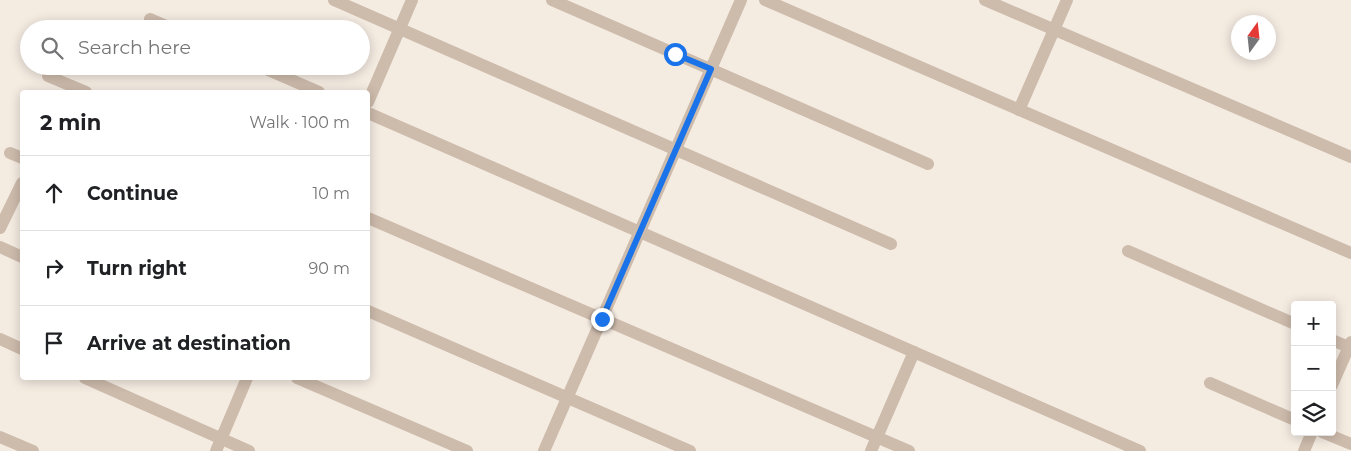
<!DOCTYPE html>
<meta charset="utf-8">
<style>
:root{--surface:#fff;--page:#f6f6f6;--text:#202124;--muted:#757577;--line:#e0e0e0}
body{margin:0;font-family:Montserrat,sans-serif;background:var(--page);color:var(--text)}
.controls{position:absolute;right:15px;bottom:15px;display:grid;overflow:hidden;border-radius:5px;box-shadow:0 2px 12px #0003}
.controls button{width:45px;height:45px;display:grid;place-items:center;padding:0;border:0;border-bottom:1px solid var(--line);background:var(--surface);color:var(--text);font:25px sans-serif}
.compass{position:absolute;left:1231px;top:15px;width:45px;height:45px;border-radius:50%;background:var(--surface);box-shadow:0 2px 12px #0003;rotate:15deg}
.stop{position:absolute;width:15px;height:15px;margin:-11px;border:4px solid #1a73e8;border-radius:50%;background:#fff}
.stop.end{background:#1a73e8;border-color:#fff;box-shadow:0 1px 5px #0008}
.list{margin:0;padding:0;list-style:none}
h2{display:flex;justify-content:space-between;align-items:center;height:65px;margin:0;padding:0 20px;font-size:21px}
h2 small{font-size:16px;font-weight:400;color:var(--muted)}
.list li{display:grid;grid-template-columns:32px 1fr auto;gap:15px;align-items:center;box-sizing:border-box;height:75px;padding:0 20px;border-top:1px solid var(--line)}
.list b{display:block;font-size:19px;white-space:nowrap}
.list em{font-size:16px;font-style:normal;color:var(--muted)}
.icon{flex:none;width:28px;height:28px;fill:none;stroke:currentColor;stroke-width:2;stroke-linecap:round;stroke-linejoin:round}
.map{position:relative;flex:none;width:1351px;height:451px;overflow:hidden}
.search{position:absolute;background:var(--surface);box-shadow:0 2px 12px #0003;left:20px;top:20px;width:350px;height:55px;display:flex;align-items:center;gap:12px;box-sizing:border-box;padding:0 18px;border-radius:28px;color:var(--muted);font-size:19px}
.panel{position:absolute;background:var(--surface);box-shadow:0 2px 12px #0003;left:20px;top:90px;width:350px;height:290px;border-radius:5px}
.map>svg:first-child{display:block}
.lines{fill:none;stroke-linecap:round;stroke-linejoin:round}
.minor{stroke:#cdbbac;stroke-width:12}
.tertiary{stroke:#cdbbac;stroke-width:12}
.route{stroke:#1a73e8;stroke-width:6}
</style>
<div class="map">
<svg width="1351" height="451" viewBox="0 0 1351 451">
<rect width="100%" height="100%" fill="#f4ebe1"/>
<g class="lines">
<g class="minor">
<path d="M334 0 891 244"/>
<path d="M552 0 928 164"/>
<path d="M765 0 1351 253"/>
<path d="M985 0 1351 157"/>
<path d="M150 19 173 29"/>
<path d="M259 66 319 92"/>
<path d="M48 76 86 92"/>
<path d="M368 102 412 0"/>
<path d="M1019 110 1067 0"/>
<path d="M368 113 1140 451"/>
<path d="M10 153 22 158"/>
<path d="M368 218 909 451"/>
<path d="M0 228 22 183"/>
<path d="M0 247 22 257"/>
<path d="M1128 251 1295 324"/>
<path d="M368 311 690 451"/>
<path d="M0 339 22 349"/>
<path d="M1332 340 1351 348"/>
<path d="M85 378 249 451"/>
<path d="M297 378 467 451"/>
<path d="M1210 383 1295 420"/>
<path d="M1322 432 1351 444"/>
<path d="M0 437 33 451"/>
<path d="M216 451 247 378"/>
<path d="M544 451 741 0"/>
<path d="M871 451 914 352"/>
</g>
<g class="tertiary">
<path d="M1332 385 1351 342"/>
<path d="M1304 451 1312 432"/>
</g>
</g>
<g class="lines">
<path class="route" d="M602 319 711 69 675 54"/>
</g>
</svg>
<div class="controls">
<button>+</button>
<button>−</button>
<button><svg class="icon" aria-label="layers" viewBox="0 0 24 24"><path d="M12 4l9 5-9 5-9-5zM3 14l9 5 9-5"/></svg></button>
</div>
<svg class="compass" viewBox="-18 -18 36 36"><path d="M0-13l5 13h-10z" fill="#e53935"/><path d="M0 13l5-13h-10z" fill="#757577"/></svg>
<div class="stop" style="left:675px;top:54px"></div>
<div class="stop end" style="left:602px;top:319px"></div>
<div class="search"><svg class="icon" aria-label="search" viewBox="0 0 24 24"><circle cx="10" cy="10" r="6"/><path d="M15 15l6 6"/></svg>Search here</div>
<section class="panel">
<h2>2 min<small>Walk · 100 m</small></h2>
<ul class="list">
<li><svg class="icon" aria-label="ahead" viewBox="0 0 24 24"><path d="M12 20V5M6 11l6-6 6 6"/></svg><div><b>Continue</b></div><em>10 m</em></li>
<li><svg class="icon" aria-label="right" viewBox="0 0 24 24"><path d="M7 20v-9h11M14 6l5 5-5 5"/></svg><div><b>Turn right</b></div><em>90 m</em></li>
<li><svg class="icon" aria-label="arrive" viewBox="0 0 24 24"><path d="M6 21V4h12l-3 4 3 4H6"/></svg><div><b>Arrive at destination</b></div></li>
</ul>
</section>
</div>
